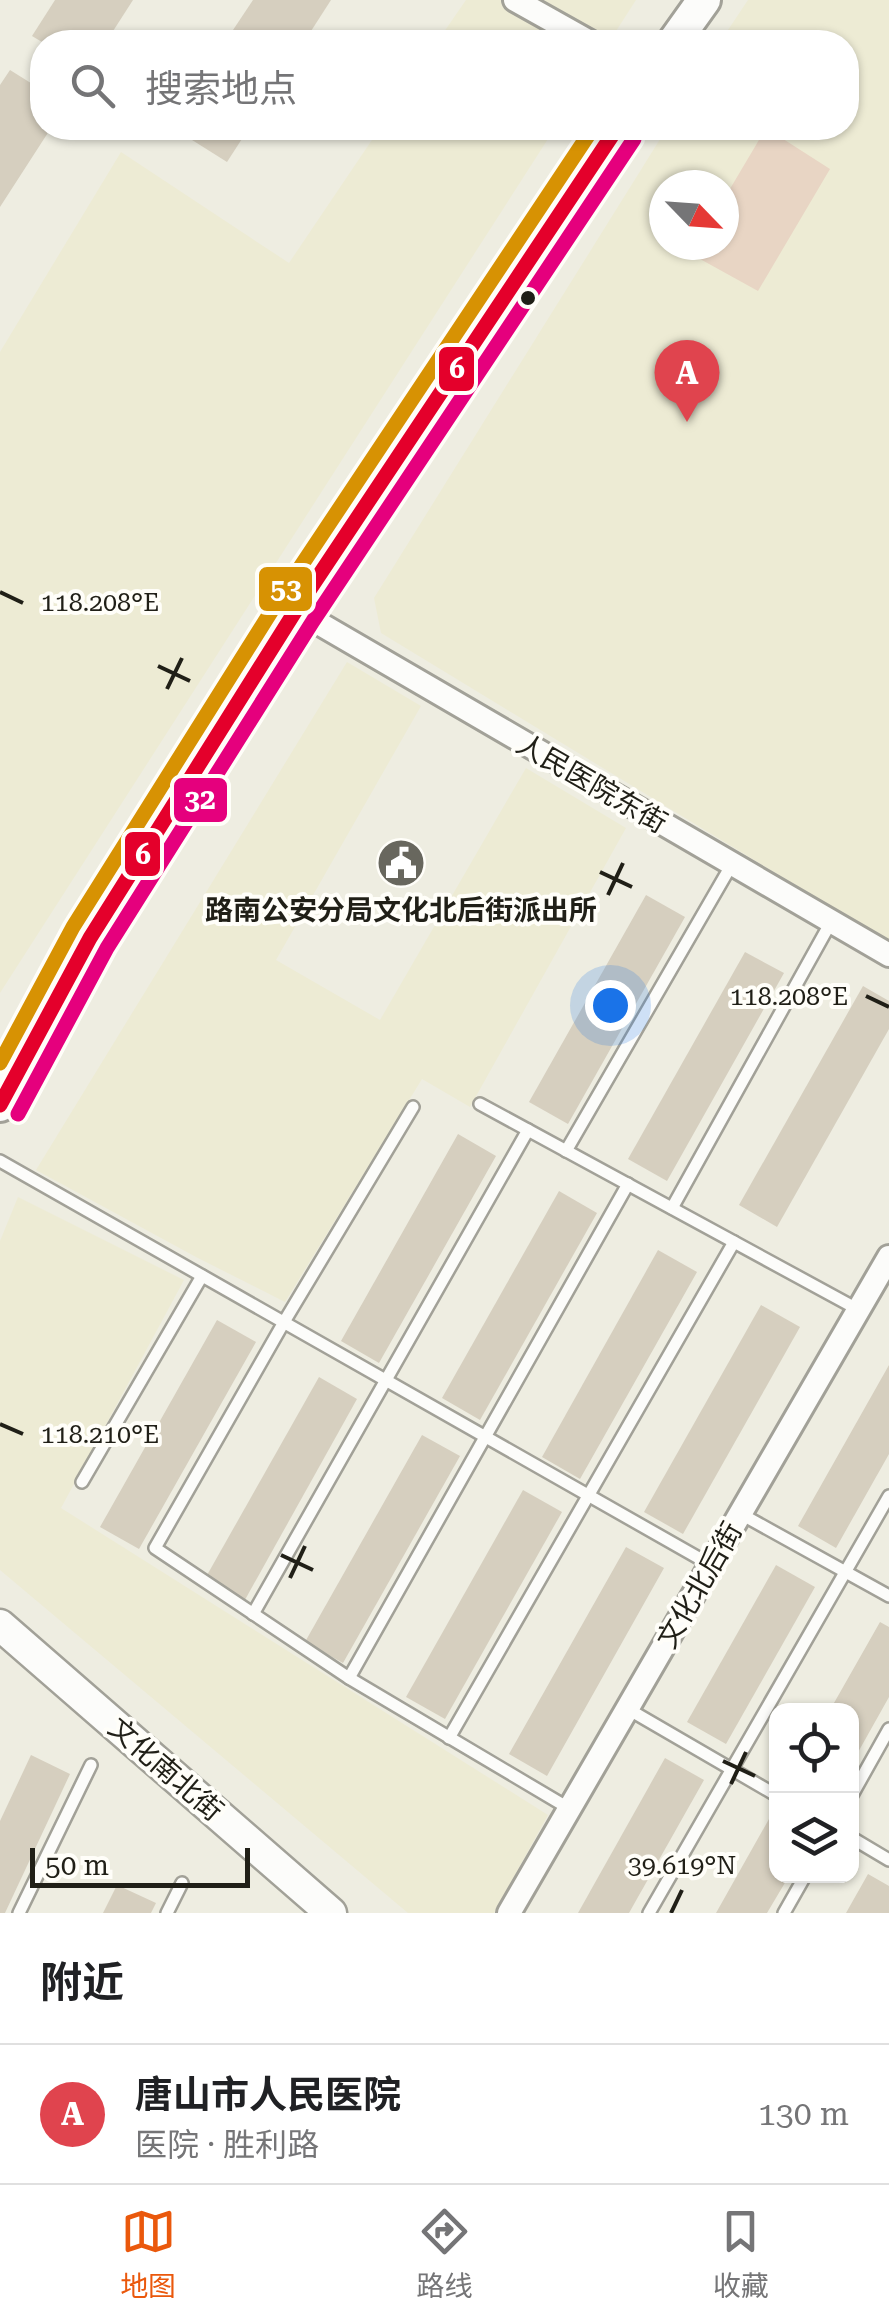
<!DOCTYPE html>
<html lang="zh">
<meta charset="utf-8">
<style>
:root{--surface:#fff;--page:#f6f6f6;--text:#202124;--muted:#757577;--line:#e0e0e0;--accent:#ea580c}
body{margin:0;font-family:"Roboto Serif","Noto Sans SC",serif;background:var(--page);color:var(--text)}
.controls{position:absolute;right:30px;bottom:30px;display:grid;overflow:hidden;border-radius:20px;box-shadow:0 2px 8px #0004}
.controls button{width:90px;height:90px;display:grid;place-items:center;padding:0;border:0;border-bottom:2px solid var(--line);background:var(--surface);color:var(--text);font:50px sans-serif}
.compass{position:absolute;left:649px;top:170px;width:90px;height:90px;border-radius:50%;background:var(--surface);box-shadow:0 2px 8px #0004;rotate:115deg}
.scale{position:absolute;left:30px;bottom:25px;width:220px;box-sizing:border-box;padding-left:10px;border:5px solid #201f17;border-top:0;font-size:28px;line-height:35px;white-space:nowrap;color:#201f17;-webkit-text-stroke:8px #fffef9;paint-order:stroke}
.you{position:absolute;left:610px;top:1005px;width:35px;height:35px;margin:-25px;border:8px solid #fff;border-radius:50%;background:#1a73e8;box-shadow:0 0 0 15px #1a73e833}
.badge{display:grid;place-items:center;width:65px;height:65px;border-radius:50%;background:var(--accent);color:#fff;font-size:32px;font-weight:700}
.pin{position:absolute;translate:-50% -82px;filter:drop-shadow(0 2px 5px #0008)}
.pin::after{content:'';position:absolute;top:52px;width:35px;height:30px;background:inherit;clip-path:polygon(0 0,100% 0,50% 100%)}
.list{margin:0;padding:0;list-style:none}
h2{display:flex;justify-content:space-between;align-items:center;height:130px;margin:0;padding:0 40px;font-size:42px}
h2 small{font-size:32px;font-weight:400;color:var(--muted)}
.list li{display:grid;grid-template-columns:65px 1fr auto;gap:30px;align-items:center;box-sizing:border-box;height:140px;padding:0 40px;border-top:2px solid var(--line)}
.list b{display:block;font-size:38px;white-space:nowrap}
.list p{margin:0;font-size:32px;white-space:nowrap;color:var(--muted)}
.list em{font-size:32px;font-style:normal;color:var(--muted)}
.icon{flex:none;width:55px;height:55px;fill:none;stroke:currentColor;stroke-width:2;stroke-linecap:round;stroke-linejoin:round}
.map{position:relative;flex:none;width:889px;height:1913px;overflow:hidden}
.search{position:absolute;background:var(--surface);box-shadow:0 2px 8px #0004;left:30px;right:30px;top:30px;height:110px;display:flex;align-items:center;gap:25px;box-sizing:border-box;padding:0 35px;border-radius:40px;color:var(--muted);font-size:38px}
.sheet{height:270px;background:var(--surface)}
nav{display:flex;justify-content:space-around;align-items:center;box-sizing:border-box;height:140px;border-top:2px solid var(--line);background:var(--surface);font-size:28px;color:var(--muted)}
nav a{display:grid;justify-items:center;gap:5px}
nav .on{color:var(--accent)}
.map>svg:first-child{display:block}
.built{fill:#edebd4;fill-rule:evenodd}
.green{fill:#e8d5c4}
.building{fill:#d6cfbf}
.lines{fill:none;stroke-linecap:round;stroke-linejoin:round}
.service-casing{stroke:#a2a198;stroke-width:16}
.minor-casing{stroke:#a2a198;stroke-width:28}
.tertiary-casing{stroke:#a2a198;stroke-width:35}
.secondary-casing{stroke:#a2a198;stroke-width:38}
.service{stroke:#fcfcfa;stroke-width:11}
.minor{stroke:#fcfcfa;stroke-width:22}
.tertiary{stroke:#fcfcfa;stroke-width:30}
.secondary{stroke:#fcfcfa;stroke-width:32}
.bus-1-casing{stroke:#fffef9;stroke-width:22}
.bus-2-casing{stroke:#fffef9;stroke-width:22}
.bus-3-casing{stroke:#fffef9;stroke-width:22}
.bus-1{stroke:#e4002b;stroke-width:15}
.bus-2{stroke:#e5007d;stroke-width:15}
.bus-3{stroke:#d79203;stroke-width:15}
.ticks{fill:none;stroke:#201f17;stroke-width:4}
.bus-dot{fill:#201f17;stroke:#fffef9;stroke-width:4}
.labels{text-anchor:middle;stroke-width:8;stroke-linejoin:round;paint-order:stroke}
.street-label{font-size:28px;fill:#201f17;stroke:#fffef9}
.poi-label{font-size:28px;font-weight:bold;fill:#201f17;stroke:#fffef9}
.ticks-label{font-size:25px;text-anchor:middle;fill:#201f17;stroke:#fffef9;stroke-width:8;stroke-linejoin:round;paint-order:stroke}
.line-badge{stroke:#fffef9;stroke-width:4}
.badge-label{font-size:28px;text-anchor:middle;font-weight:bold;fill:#fff}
</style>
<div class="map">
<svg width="889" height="1913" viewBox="0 0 889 1913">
<rect width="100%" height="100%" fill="#eeede1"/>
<g class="built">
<path d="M466 0H636L609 42H437Z"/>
<path d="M748 0H889V942L381 633 374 598 667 128H846V42H720ZM664 185H724V245H664Z"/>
<path d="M380 128H555L0 993V352L121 152 289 263Z"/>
<path d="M347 662 421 706 276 960 380 1020 526 768 626 828 470 1107 422 1079 285 1302 196 1257 36 1170Z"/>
<path d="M18 1197 184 1280 61 1508 548 1815 494 1913H408L0 1570V1241Z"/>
</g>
<path class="green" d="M766 128 830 169 758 291 691 254 697 245H724V199Z"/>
<g class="building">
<path d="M55 0H133L106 42H42L32 36Z"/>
<path d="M253 0H331L304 42H225Z"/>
<path d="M10 70 42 90V128H51L0 207V85Z"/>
<path d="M173 128H249L227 162Z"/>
<path d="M646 895 685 917 568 1124 529 1102Z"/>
<path d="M745 952 784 973 667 1181 628 1159Z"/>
<path d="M863 986 889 1001V1029L777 1227 739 1205Z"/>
<path d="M458 1134 496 1156 379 1363 341 1341Z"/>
<path d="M559 1191 597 1213 480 1420 442 1398Z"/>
<path d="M658 1250 697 1272 580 1479 542 1457Z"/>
<path d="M761 1305 800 1327 683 1534 644 1512Z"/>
<path d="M217 1320 256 1342 139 1549 100 1527Z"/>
<path d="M889 1365V1454L836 1548 798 1526Z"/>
<path d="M319 1377 357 1399 241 1607 202 1584Z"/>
<path d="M422 1435 460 1456 343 1663 305 1642Z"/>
<path d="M523 1490 562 1512 445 1719 406 1697Z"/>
<path d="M626 1547 664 1568 547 1776 509 1754Z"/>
<path d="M776 1565 815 1587 726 1744 687 1722Z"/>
<path d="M880 1622 889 1627V1697L852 1763V1710H830Z"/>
<path d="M31 1755 70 1774 5 1913H0V1821Z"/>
<path d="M665 1758 704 1780 629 1913H578Z"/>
<path d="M769 1819 776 1823V1876H789L767 1913H716Z"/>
<path d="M868 1874 889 1886V1913H846Z"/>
<path d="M117 1885 156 1903 151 1913H103Z"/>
</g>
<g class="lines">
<g class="service-casing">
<g id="service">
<path d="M480 1104 859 1310"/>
<path d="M413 1107 284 1322 155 1548 349 1678 570 1809"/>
<path d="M566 1151 732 864"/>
<path d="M0 1161 711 1565"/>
<path d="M672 1208 831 922"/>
<path d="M82 1482 202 1276"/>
<path d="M741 1514 889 1596"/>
<path d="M253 1614 528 1130"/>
<path d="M349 1678 628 1184"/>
<path d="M628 1709 776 1795"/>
<path d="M449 1738 734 1242"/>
<path d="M852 1795 889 1729"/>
<path d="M852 1838 889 1860"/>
<path d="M19 1913 91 1765"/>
<path d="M167 1913 182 1883"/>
<path d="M649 1913 889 1496"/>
<path d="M784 1913 805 1876"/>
</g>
</g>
<g class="minor-casing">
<g id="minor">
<path d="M515 0 590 42"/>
<path d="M296 610 889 955"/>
<path d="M509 1913 889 1257"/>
</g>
</g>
<g class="tertiary-casing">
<path id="tertiary" d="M0 1625 331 1913"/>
</g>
<g class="secondary-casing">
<g id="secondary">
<path d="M674 42 704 0"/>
<path d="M0 1105 90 938 296 610 617 128"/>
</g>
</g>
<use href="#service" class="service"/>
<use href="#minor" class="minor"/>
<use href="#tertiary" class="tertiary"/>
<use href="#secondary" class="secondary"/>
<g class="bus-1-casing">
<path id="bus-1" d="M0 1105 90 938 296 610 617 128"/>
</g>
<g class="bus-2-casing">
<path id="bus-2" d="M18 1114 107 948 313 621 634 139"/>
</g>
<g class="bus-3-casing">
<path id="bus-3" d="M0 1063 73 927 279 599 593 128"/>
</g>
<use href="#bus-1" class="bus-1"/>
<use href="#bus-2" class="bus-2"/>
<use href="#bus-3" class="bus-3"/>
</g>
<path class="ticks" d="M0 592 23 603M158 666 190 681M167 689 182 658M600 872 632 887M608 895 623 863M866 996 889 1007M0 1424 23 1434M281 1555 313 1570M290 1578 305 1546M723 1761 755 1776M731 1784 746 1752M671 1913 682 1890"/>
<defs>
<g id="civic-disc" transform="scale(2.5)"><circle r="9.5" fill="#68675e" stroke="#fffef9"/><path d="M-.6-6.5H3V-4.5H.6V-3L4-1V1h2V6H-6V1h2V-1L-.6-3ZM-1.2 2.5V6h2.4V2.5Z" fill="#fff"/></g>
</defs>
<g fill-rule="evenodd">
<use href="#civic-disc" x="401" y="863"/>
</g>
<circle class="bus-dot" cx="528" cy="298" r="9"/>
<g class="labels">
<g class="street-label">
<text transform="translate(592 783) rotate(30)" y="10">人民医院东街</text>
<text transform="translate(699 1585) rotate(-60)" y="10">文化北后街</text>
<text transform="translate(166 1769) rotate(41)" y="10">文化南北街</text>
</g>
<g class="poi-label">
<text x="401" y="920">路南公安分局文化北后街派出所</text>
</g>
</g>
<g class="ticks-label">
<text x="100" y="611">118.208°E</text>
<text x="789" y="1005">118.208°E</text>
<text x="100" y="1443">118.210°E</text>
<text x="682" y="1874">39.619°N</text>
</g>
<g class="line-badge">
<rect x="437" y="345" width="39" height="48" rx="10" fill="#e4002b"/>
<rect x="257" y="565" width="57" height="48" rx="10" fill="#d79203"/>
<rect x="172" y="776" width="57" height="48" rx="10" fill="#e5007d"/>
<rect x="123" y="830" width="39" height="48" rx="10" fill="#e4002b"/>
</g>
<g class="badge-label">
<text x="457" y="378">6</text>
<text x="286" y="598">53</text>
<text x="200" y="809">32</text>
<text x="143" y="864">6</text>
</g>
</svg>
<div class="controls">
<button><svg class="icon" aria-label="locate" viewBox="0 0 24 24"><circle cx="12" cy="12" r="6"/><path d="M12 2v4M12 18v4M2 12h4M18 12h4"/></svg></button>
<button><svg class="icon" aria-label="layers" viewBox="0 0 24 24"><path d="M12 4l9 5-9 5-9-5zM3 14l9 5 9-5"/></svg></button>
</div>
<svg class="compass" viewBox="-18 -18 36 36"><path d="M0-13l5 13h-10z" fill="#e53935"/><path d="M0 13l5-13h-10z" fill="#757577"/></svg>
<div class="scale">50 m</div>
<div class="you"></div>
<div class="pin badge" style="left:687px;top:422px;background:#e0444e">A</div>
<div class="search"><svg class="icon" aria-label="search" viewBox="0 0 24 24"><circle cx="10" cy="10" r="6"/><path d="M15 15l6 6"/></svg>搜索地点</div>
</div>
<section class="sheet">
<h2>附近<small></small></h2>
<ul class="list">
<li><span class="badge" style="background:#e0444e">A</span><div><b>唐山市人民医院</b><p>医院 · 胜利路</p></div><em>130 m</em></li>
</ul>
</section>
<nav>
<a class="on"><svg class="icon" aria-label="map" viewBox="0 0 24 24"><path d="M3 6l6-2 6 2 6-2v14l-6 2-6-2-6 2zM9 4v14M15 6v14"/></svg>地图</a>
<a><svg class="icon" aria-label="directions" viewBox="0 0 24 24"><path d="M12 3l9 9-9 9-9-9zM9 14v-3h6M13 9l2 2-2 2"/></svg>路线</a>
<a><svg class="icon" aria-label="saved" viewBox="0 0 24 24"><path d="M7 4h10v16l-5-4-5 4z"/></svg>收藏</a>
</nav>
